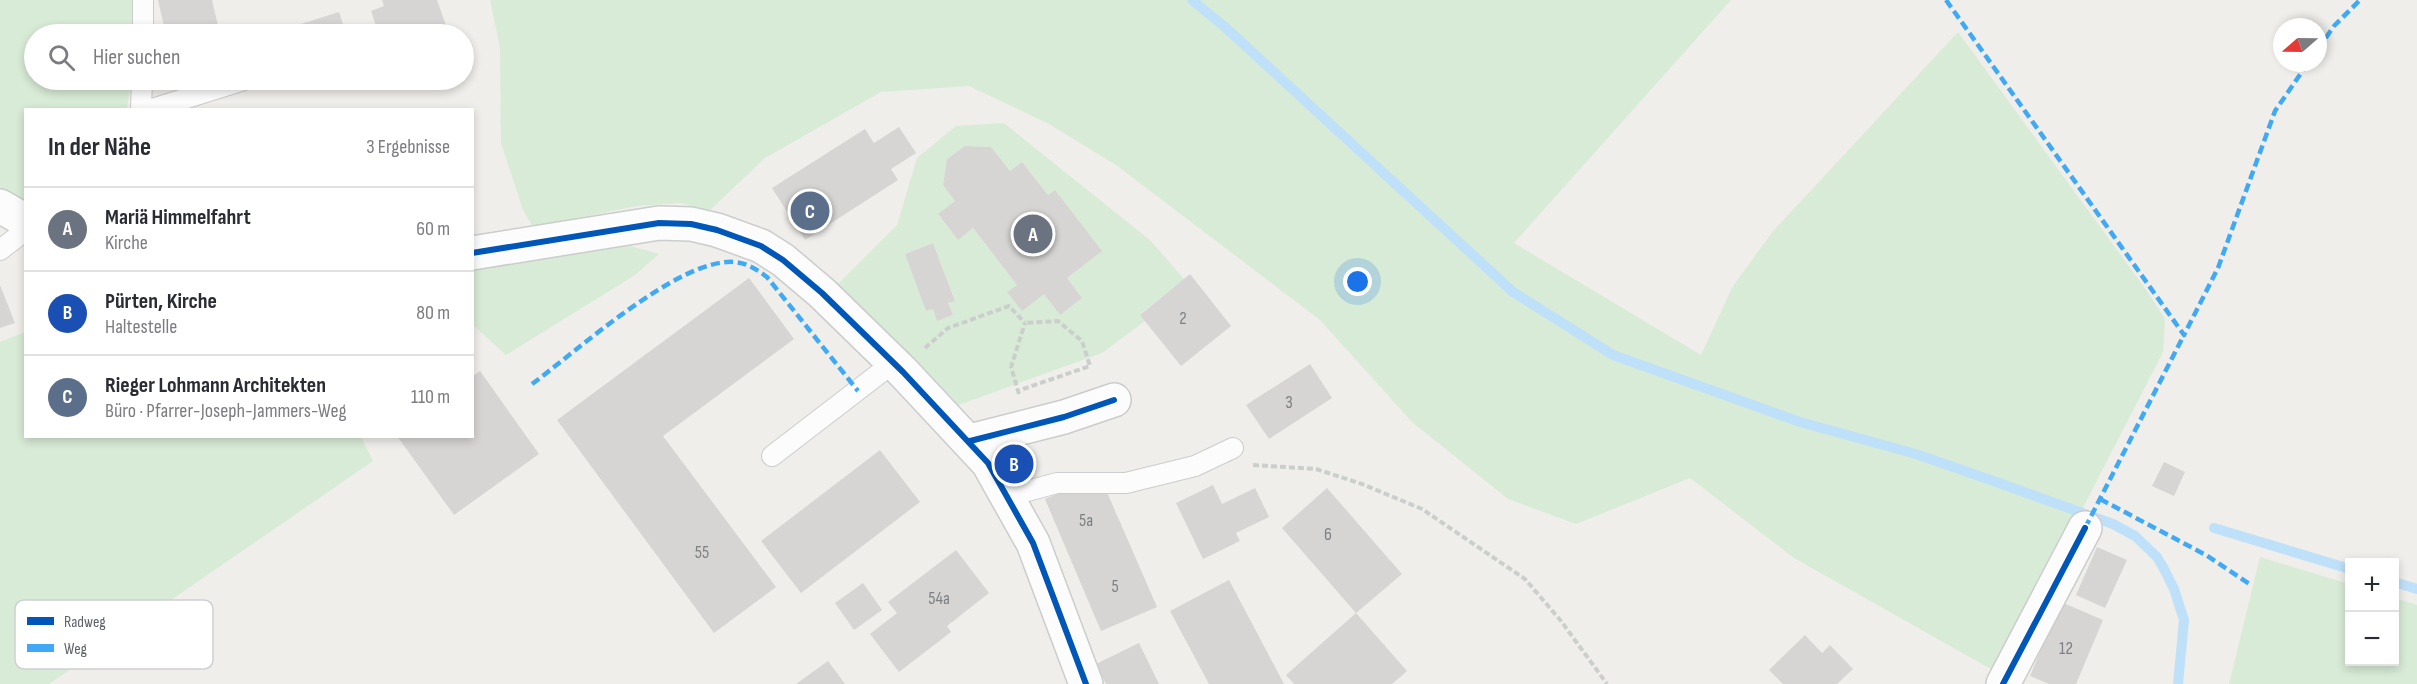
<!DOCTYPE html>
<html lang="de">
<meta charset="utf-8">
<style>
:root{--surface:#fff;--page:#f2f2f3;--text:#2b2b33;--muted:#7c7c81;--line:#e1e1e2;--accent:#919496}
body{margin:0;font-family:"Sofia Sans Condensed",sans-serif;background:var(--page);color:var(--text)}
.controls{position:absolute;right:18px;bottom:18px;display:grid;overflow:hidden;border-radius:0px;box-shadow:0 3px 9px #0003}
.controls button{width:54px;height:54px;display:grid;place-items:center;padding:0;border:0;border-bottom:2px solid var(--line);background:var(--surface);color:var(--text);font:30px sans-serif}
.compass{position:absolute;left:2273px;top:18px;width:54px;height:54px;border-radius:50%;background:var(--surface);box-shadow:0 3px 9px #0003;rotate:250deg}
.you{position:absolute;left:1358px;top:282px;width:21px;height:21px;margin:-15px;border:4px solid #fff;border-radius:50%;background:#1a73e8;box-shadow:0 0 0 9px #1a73e833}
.badge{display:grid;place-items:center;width:39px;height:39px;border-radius:50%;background:var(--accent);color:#fff;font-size:20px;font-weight:700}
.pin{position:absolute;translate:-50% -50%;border:3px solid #fff;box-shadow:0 2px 6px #0006}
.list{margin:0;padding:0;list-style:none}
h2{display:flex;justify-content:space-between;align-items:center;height:78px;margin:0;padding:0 24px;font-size:26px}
h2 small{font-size:20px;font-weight:400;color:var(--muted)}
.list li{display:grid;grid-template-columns:39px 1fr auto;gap:18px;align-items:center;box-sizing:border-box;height:84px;padding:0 24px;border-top:2px solid var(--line)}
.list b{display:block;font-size:22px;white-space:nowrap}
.list p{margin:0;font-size:20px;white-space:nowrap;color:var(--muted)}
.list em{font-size:20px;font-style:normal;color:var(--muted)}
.icon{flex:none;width:33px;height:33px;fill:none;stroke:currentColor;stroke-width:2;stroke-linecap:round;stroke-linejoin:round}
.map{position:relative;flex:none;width:2417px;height:684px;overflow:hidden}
.search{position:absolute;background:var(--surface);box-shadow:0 3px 9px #0003;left:24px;top:24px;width:450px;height:66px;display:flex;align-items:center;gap:15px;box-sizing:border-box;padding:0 21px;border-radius:33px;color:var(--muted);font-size:22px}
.panel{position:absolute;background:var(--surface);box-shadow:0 3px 9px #0003;left:24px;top:108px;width:450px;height:330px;border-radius:0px}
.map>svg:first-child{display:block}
.green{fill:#d8ebd6;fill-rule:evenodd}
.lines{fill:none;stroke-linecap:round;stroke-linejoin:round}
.stream{stroke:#bfe0f9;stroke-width:10}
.building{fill:#d6d5d3}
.service-casing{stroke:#cbcccc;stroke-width:22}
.minor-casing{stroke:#cbcccc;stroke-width:36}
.path{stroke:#cacfcc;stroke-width:4;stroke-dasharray:6 3;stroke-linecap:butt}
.service{stroke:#fdfcfc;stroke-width:20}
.minor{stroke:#fdfcfc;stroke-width:33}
.quiet{stroke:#3fa9f5;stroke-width:4.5;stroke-dasharray:9 4.5;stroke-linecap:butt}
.cycleway-casing{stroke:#fff;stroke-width:10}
.cycleway{stroke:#0057b8;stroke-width:6}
.labels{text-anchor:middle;stroke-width:5;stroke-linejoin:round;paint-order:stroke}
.number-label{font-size:18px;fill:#7e8184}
.key{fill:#fff;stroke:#cfd0d2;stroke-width:1.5}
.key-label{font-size:16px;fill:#5f6368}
</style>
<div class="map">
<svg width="2417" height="684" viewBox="0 0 2417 684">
<rect width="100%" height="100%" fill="#efeeea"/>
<g class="green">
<path d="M0 0H134L133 34H34V80H131L127 109 26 110 25 205 0 193Z"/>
<path d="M490 0H1731L1514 243 1701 355 1733 286 1774 230 1958 32 2149 294 2165 319 2163 352 1998 673 1794 558 1690 478 1576 524 1508 499 1412 422 1320 320 1116 165 1049 124 969 86 881 92 765 158 709 211 681 203 637 206 533 227 523 210 501 143 500 48Z"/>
<path d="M1004 123 1151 241 1184 279 1140 314 1145 321 1102 353 950 408 834 288 897 225 917 158 956 126ZM965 146 991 147 1010 171 1022 162 1048 195 1055 190 1101 251 1067 278 1082 298 1060 315 1044 294 1008 292 1017 285 973 228 958 240 938 215 955 201 943 185 947 159ZM933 243 955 300 948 303 952 314 937 320 933 309 926 311 905 254Z"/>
<path d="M630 246 659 254 635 275 506 355 473 325V268Z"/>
<path d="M25 332 26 436 361 437 373 461 49 684H0V342Z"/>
<path d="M2260 557 2349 584 2350 662H2394L2395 598 2417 605V684H2229Z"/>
</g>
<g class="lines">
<g class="stream">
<path d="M1192 0 1226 28 1513 292 1613 355 1800 422 1916 454 1999 483 2113 524 2135 536 2157 557 2163 567 2174 589 2184 620 2178 684"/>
<path d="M2214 528 2350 569"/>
<path d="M2394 582 2417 589"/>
</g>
</g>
<g class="building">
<path d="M158 0H212L220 34H166Z"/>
<path d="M382 0H437L449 34H379L371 11 384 6Z"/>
<path d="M339 12 346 34H269Z"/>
<path d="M899 127 916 153 891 169 898 180 805 240 772 188 865 129 874 143Z"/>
<path d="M965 146 991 147 1010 171 1022 162 1048 195 1055 190 1102 251 1067 278 1082 298 1060 315 1044 294 1022 311 1007 292 1017 285 973 228 958 240 938 214 955 201 943 185 947 159Z"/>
<path d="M933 243 955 301 948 303 953 315 937 321 933 309 926 311 905 254Z"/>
<path d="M1190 274 1231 326 1181 366 1140 315Z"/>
<path d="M749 278 794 339 663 436 776 587 714 633 557 420Z"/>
<path d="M0 285 15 323 0 328Z"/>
<path d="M1310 364 1332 398 1269 439 1246 405Z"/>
<path d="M480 371 539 454 454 515 397 436H472V377Z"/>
<path d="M880 450 920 502 801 593 761 541Z"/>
<path d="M2164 462 2185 472 2174 496 2152 486Z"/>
<path d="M1213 485 1222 504 1255 488 1269 517 1236 533 1240 541 1203 559 1176 503Z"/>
<path d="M1327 488 1402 574 1356 613 1407 671 1392 684H1294L1286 675 1356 613 1282 528Z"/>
<path d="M1069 489 1106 490 1157 607 1101 631 1045 499Z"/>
<path d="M2097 547 2127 560 2105 608 2076 595Z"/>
<path d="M956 550 989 593 947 626 951 632 899 672 870 634 897 613 888 602Z"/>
<path d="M1229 580 1284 684H1209L1170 611Z"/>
<path d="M863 583 882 610 854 630 835 603Z"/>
<path d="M2061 602 2103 620 2076 684H2049L2030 676Z"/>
<path d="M1805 635 1822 653 1830 645 1853 669 1837 684H1783L1769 670Z"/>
<path d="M1139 643 1159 684H1106L1096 664Z"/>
<path d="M828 661 845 684H796Z"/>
</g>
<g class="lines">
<g class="service-casing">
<g id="service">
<path d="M143 0V34"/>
<path d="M141 110 142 80"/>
<path d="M149 110 244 80"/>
<path d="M0 250 17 237 25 221"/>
<path d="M772 456 893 363"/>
<path d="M1009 496 1057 483H1126L1195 466 1233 448"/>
</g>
</g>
<g class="minor-casing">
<g id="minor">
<path d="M0 206 26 221"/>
<path d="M472 253 659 223 691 224 717 230 761 246 783 260 822 293 903 372 988 463 1033 543 1086 684"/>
<path d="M970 441 1064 417 1114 400"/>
<path d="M2003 684 2085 528"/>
</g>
</g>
<g class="path">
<path d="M925 348 948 328 1009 306 1025 323"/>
<path d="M1023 389 1090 366 1082 341 1058 321 1025 323"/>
<path d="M1019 394 1011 367 1025 323"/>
<path d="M1253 465 1316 469 1362 484 1422 509 1525 579 1561 621 1607 684"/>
</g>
<use href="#service" class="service"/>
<use href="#minor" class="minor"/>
<g class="quiet">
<path d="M1946 0 2184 335 2218 268 2275 111 2308 63"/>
<path d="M2318 49 2334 26 2360 0"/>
<path d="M532 384C577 351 679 258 734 262 747 263 756 269 767 277L858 391"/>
<path d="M2100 499 2206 555 2251 585"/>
<path d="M2085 528 2184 335"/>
</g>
<g class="cycleway-casing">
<g id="cycleway">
<path d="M472 253 659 223 691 224 717 230 761 246 783 260 822 293 903 372 988 463 1033 543 1086 684"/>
<path d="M970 441 1064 417 1114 400"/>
<path d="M2003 684 2085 528"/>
</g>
</g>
<use href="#cycleway" class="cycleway"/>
</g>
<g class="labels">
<g class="number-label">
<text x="1183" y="324">2</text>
<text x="1289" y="408">3</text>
<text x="1086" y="526">5a</text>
<text x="1328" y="540">6</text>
<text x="702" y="558">55</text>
<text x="1115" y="592">5</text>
<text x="939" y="604">54a</text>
<text x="2066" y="654">12</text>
</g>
</g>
<rect x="15" y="600" width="198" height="69" rx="9" class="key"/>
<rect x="27" y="617" width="27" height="8" fill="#0057b8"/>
<rect x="27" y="644" width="27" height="8" fill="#3fa9f5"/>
<g class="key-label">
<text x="64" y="627">Radweg</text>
<text x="64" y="654">Weg</text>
</g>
</svg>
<div class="controls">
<button>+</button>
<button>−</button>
</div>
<svg class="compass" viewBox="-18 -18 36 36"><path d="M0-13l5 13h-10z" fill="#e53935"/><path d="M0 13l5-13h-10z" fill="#7c7c81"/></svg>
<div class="you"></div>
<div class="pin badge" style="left:1033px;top:234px;background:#6b7280">A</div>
<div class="pin badge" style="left:1014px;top:464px;background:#1a4fb4">B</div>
<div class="pin badge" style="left:810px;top:211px;background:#5c6f8a">C</div>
<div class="search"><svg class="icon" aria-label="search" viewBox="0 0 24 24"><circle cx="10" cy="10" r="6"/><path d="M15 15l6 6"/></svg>Hier suchen</div>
<section class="panel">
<h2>In der Nähe<small>3 Ergebnisse</small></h2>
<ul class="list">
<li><span class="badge" style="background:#6b7280">A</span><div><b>Mariä Himmelfahrt</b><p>Kirche</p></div><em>60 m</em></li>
<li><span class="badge" style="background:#1a4fb4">B</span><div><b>Pürten, Kirche</b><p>Haltestelle</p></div><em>80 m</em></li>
<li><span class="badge" style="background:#5c6f8a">C</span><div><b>Rieger Lohmann Architekten</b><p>Büro · Pfarrer-Joseph-Jammers-Weg</p></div><em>110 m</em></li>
</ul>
</section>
</div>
